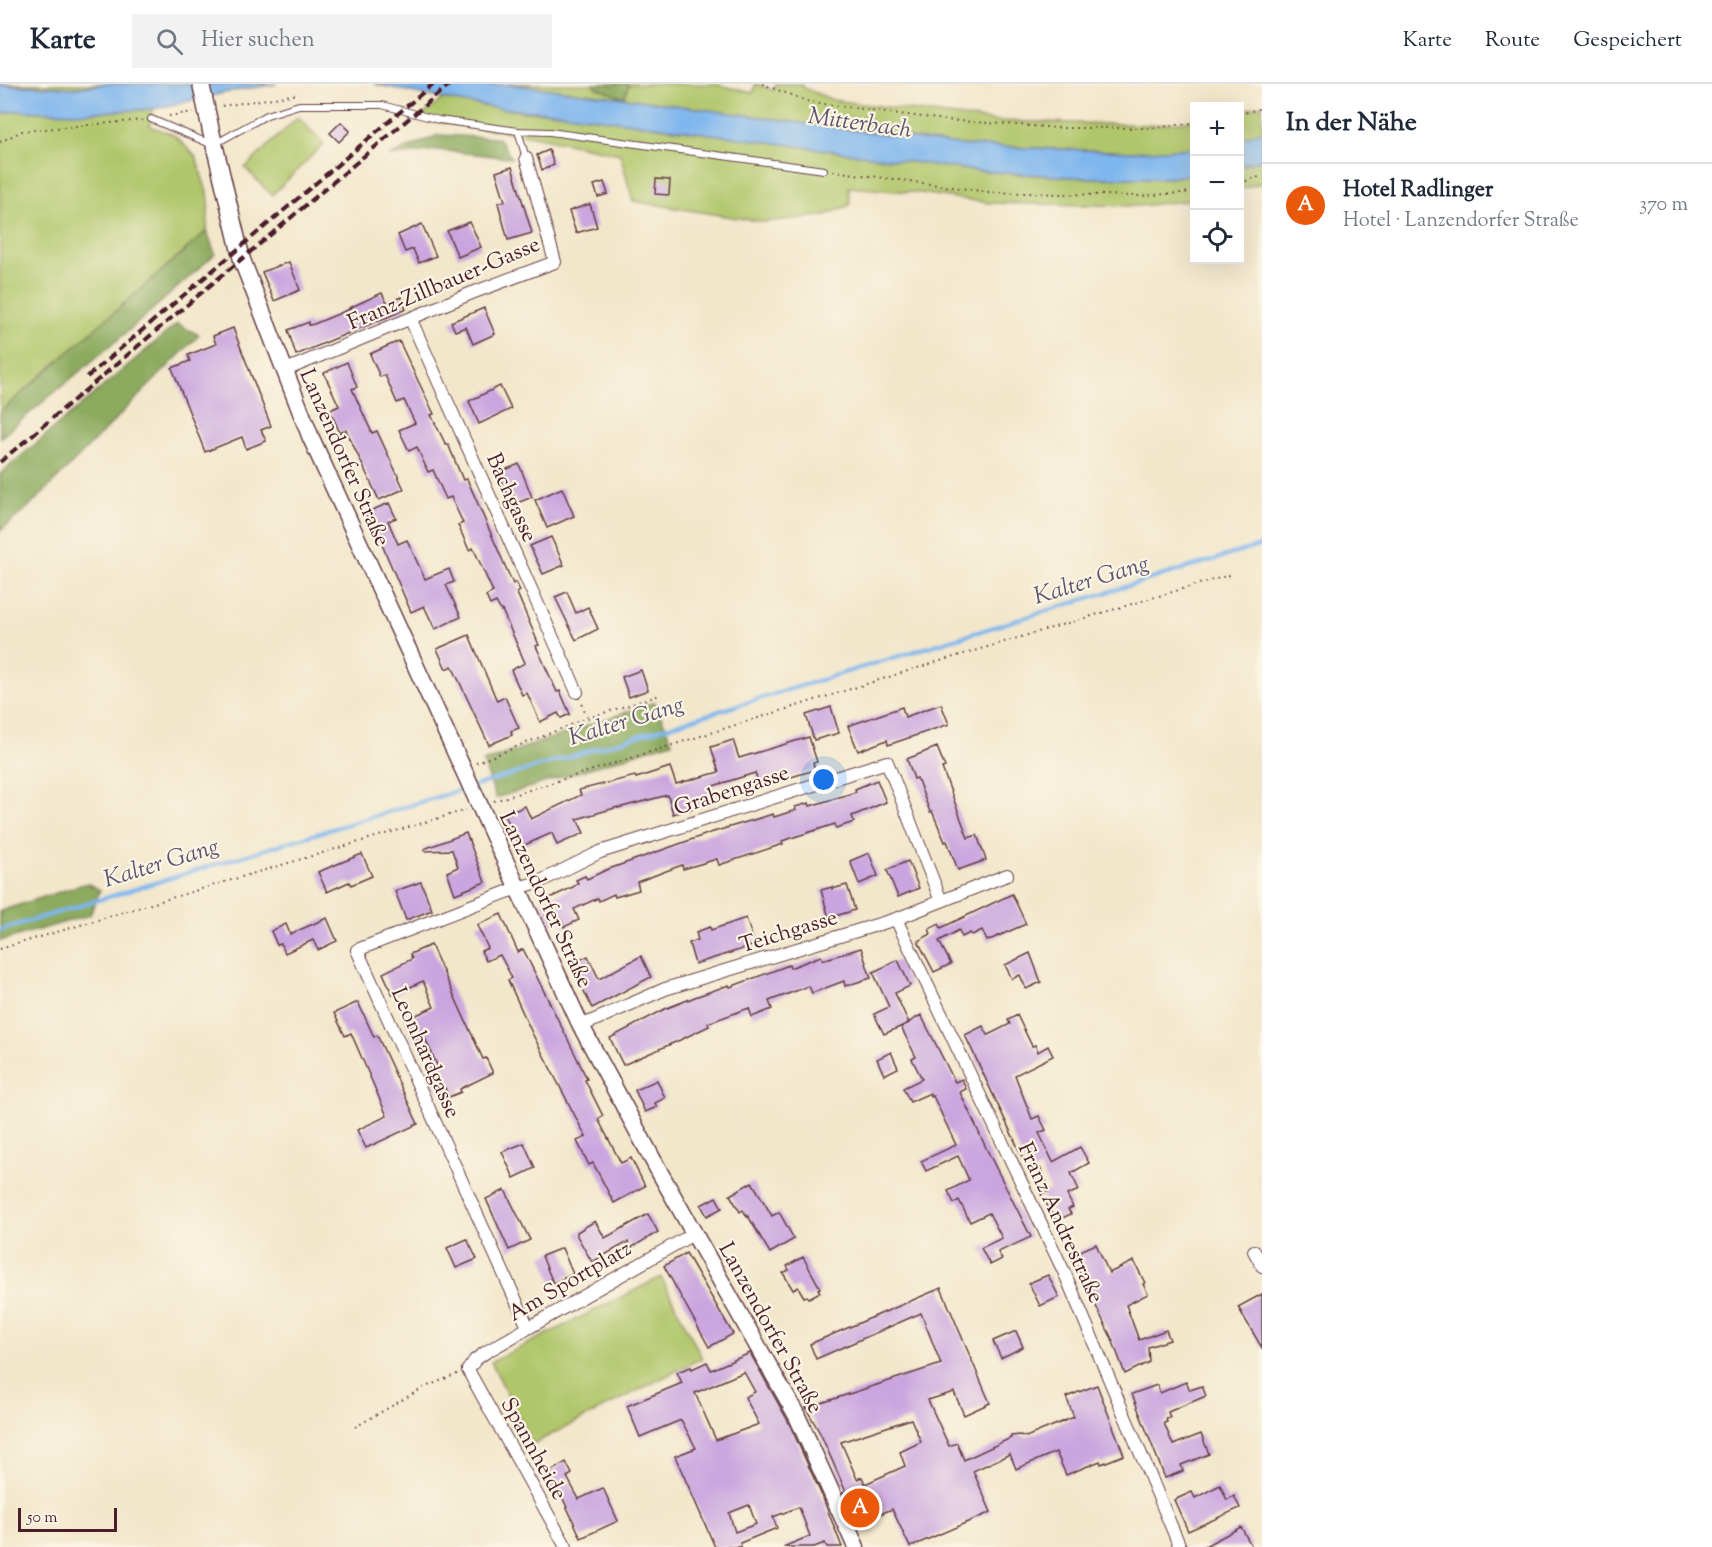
<!DOCTYPE html>
<html lang="de">
<meta charset="utf-8">
<style>
:root{--surface:#fff;--page:#f2f2f3;--text:#1f2937;--muted:#747a83;--line:#e0e1e3;--accent:#ea580c}
body{margin:0;font-family:"Sorts Mill Goudy",serif;background:var(--page);color:var(--text)}
.controls{position:absolute;right:18px;top:18px;display:grid;overflow:hidden;border-radius:0px;box-shadow:0 6px 24px #0002}
.controls button{width:54px;height:54px;display:grid;place-items:center;padding:0;border:0;border-bottom:2px solid var(--line);background:var(--surface);color:var(--text);font:30px sans-serif}
.scale{position:absolute;left:18px;bottom:15px;width:99px;box-sizing:border-box;padding-left:6px;border:3px solid #4a1f2b;border-top:0;font-size:16px;line-height:21px;white-space:nowrap;color:#4a1f2b;-webkit-text-stroke:4px #fcf5e5;paint-order:stroke}
.you{position:absolute;left:824px;top:696px;width:21px;height:21px;margin:-15px;border:4px solid #fff;border-radius:50%;background:#1a73e8;box-shadow:0 0 0 9px #1a73e833}
.badge{display:grid;place-items:center;width:39px;height:39px;border-radius:50%;background:var(--accent);color:#fff;font-size:20px;font-weight:700}
.pin{position:absolute;translate:-50% -50%;border:3px solid #fff;box-shadow:0 2px 6px #0006}
.list{margin:0;padding:0;list-style:none}
h2{display:flex;justify-content:space-between;align-items:center;height:78px;margin:0;padding:0 24px;font-size:26px}
h2 small{font-size:20px;font-weight:400;color:var(--muted)}
.list li{display:grid;grid-template-columns:39px 1fr auto;gap:18px;align-items:center;box-sizing:border-box;height:84px;padding:0 24px;border-top:2px solid var(--line)}
.list b{display:block;font-size:22px;white-space:nowrap}
.list p{margin:0;font-size:20px;white-space:nowrap;color:var(--muted)}
.list em{font-size:20px;font-style:normal;color:var(--muted)}
.icon{flex:none;width:33px;height:33px;fill:none;stroke:currentColor;stroke-width:2;stroke-linecap:round;stroke-linejoin:round}
.map{position:relative;flex:none;width:1262px;height:1463px;overflow:hidden}
header{display:flex;align-items:center;gap:36px;box-sizing:border-box;height:84px;padding:0 30px;background:var(--surface);border-bottom:2px solid var(--line)}
header strong{font-size:28px}
nav{display:flex;gap:33px;margin-inline-start:auto;font-size:21px}
.search{width:420px;height:54px;background:var(--page);display:flex;align-items:center;gap:15px;box-sizing:border-box;padding:0 21px;border-radius:0px;color:var(--muted);font-size:22px}
main{display:flex}
aside{flex:1;background:var(--surface)}
.map>svg:first-child{display:block}
.green{fill:#b0c66b;stroke:#7d724b;stroke-width:1.5}
.forest{fill:#8cab5f;stroke:#6b6545;stroke-width:1.5}
.water{fill:#7eb6ee;stroke:#646a8c;stroke-width:1.5}
.lines{fill:none;stroke-linecap:round;stroke-linejoin:round}
.stream{stroke:#7eb6ee;stroke-width:4}
.building{fill:#caa5df;fill-rule:evenodd}
.lane-casing{stroke:#633d43;stroke-width:8}
.street-casing{stroke:#633d43;stroke-width:14}
.secondary-casing{stroke:#633d43;stroke-width:19}
.path{stroke:#633d43;stroke-width:2;stroke-dasharray:1.5 4.5;stroke-linecap:butt}
.lane{stroke:#fff;stroke-width:6}
.street{stroke:#fff;stroke-width:12}
.secondary{stroke:#fff;stroke-width:16}
.rail{stroke:#4a1f2b;stroke-width:4;stroke-dasharray:9 4.5;stroke-linecap:butt}
.secondary-bridge-casing{stroke:#633d43;stroke-width:19;stroke-linecap:butt}
.secondary-bridge{stroke:#fff;stroke-width:16}
.labels{text-anchor:middle;stroke-width:4.5;stroke-linejoin:round;paint-order:stroke}
.street-label{font-size:22px;fill:#4a1f2b;stroke:#fcf5e5}
.water-label{font-size:24px;font-style:italic;fill:#5c546f;stroke:#fcf5e5}
</style>
<header>
<strong>Karte</strong>
<div class="search"><svg class="icon" aria-label="search" viewBox="0 0 24 24"><circle cx="10" cy="10" r="6"/><path d="M15 15l6 6"/></svg>Hier suchen</div>
<nav><a>Karte</a><a>Route</a><a>Gespeichert</a></nav>
</header>
<main>
<div class="map">
<svg width="1262" height="1463" viewBox="0 0 1262 1463">
<rect width="100%" height="100%" fill="#fcf5e5"/>
<filter id="ink" filterUnits="userSpaceOnUse"><feTurbulence type="fractalNoise" baseFrequency=".0167" numOctaves="2"/><feDisplacementMap in="SourceGraphic" scale="12" xChannelSelector="R" yChannelSelector="G"/><feConvolveMatrix kernelMatrix="1 2 1 2 8 2 1 2 1" color-interpolation-filters="sRGB"/></filter>
<filter id="wash" filterUnits="userSpaceOnUse"><feTurbulence type="fractalNoise" baseFrequency=".008" numOctaves="4" result="noise"/><feDisplacementMap in="SourceGraphic" scale="24" xChannelSelector="R" yChannelSelector="G"/><feGaussianBlur stdDeviation="1.35" result="paint"/><feColorMatrix in="noise" values="0 0 0 0 0 0 0 0 0 0 0 0 0 0 0 0 0 1.4 0 .05"/><feComposite in="paint" operator="in"/></filter>
<g filter="url(#wash)">
<rect width="100%" height="100%" fill="#f2e7cb"/>
<g class="green">
<path d="M0 0H105C81 4 21 8 0 0Z"/>
<path d="M508 0H594L595 3 625 13 629 0H714L753 9 755 0 774 6 776 0H802L804 4 833 16 994 37 1154 41 1194 36V64L1133 68 958 61Z"/>
<path d="M443 15 525 28H553L977 87 1087 94H1169L1194 90V116L1139 122 990 119 921 109 849 103 850 121 823 132 763 138 633 117 620 70 533 52 418 35Z"/>
<path d="M1262 21V47L1240 55V27Z"/>
<path d="M153 25 150 42 174 51 196 73 209 115 207 147 0 328V30L15 27 83 29Z"/>
<path d="M298 33 324 60 272 111 245 84Z"/>
<path d="M1262 75V99L1240 105V82Z"/>
<path d="M661 1193 702 1274 533 1360 491 1278Z"/>
</g>
<g class="forest">
<path d="M594 0H629L624 14 595 3Z"/>
<path d="M438 51 498 54 512 74 437 66 389 72Z"/>
<path d="M207 147 215 170 134 242 0 354V328Z"/>
<path d="M177 240 199 251 32 420 0 447V390Z"/>
<path d="M655 618 672 658 496 714 483 678Z"/>
<path d="M87 799 100 806 90 831 0 857V827Z"/>
</g>
<g class="water">
<path d="M105 0H277L233 7 153 25 83 29 15 27 0 30V1L76 4Z"/>
<path d="M374 0 516 1 624 14 958 61 1133 68 1194 64V90L1169 94H1087L977 87 553 28C493 28 433 12 374 0Z"/>
<path d="M1262 47V75L1240 82V55Z"/>
</g>
<g class="lines">
<g class="stream">
<path d="M474 702 1262 461"/>
<path d="M0 846 467 704"/>
</g>
</g>
<g id="blocks">
<g class="building">
<path d="M341 38 350 47 339 58 330 49Z"/>
<path d="M549 66 554 81 542 86 537 71Z"/>
<path d="M512 83 532 149 508 156 498 119 505 117 496 88Z"/>
<path d="M656 95 670 96 669 111 655 110Z"/>
<path d="M604 98 608 110 598 113 594 101Z"/>
<path d="M590 120 597 143 576 149 569 127Z"/>
<path d="M470 138 481 163 458 173 447 147Z"/>
<path d="M422 140 436 172 419 179 413 165 405 168 398 151Z"/>
<path d="M289 178 300 206 274 217 262 188Z"/>
<path d="M382 209 387 219 401 213 406 225 296 271 288 246 309 238V241L314 240 350 225 349 224Z"/>
<path d="M484 224 495 250 473 260 466 243 455 247 451 238Z"/>
<path d="M233 244 271 342 261 346 266 357 246 365 242 353 205 368 172 284 190 277 188 271 216 260 213 252Z"/>
<path d="M399 257 434 330 431 331 446 361 448 360 463 396 467 395 513 500 516 498 520 507 517 509 539 561 536 562 557 608 560 607 570 630 561 634 558 629 540 638 527 609 522 611 511 586 525 579 502 526 501 527 496 518 490 521 486 512 493 508 476 470 473 464 469 466 458 441 463 439 451 413 446 415 433 386 428 388 417 363 409 367 399 346 415 339 404 316 397 319 385 291 380 293 370 270Z"/>
<path d="M347 278 357 303 352 305 372 349 377 347 404 405 379 416 346 346 340 349 330 326 339 322 324 289Z"/>
<path d="M500 302 511 325 479 340 469 317Z"/>
<path d="M519 380 532 413 517 419 514 412 509 414 498 389Z"/>
<path d="M562 404 574 432 547 444 535 416Z"/>
<path d="M389 419 396 434 388 437 398 460 407 456 425 495 449 485 454 498 446 501 461 533 435 545 424 522 411 528 380 456 378 457 365 429Z"/>
<path d="M551 453 564 481 543 490 530 462Z"/>
<path d="M567 508 576 529 588 523 598 545 576 556 555 513Z"/>
<path d="M469 551 497 617 505 613 519 644 511 647 512 651 489 661 452 582 446 585 437 565Z"/>
<path d="M641 586 648 606 629 613 622 593Z"/>
<path d="M941 620 949 640 888 661 887 656 858 667 848 642 902 623 905 633Z"/>
<path d="M831 623 839 649 814 656 806 631Z"/>
<path d="M809 653 817 678 813 679 815 686 760 702 755 689 710 703 715 718 673 730 668 711 618 724V723L577 735 584 749 557 761 552 749 520 763 505 731 525 722 531 735 581 711 579 706 635 692 636 694 670 683 676 700 719 688 711 663 733 656 739 674Z"/>
<path d="M937 663 945 683 942 684 968 754 977 751 986 776 958 786 947 757 945 758 932 727 930 728 917 694 914 695 907 675Z"/>
<path d="M877 696 886 718 852 732 854 738 836 744 835 740 782 757 783 760 719 781 717 775 683 785 682 781 637 798 639 806 615 813 614 810 599 817 598 814 574 825 579 836 564 843 561 836 551 841 541 818 573 803 578 799 576 796 585 792 587 795 606 786 710 749 773 730 774 733 796 726 795 723 809 719 810 722 856 708 855 705Z"/>
<path d="M466 749 485 798 455 810 447 788 458 783 452 766 424 767V765Z"/>
<path d="M869 769 878 792 859 800 850 777Z"/>
<path d="M362 770 372 792 351 801 349 798 327 808 318 788Z"/>
<path d="M908 777 919 804 898 813 887 786Z"/>
<path d="M421 798 432 826 406 836 395 807Z"/>
<path d="M847 801 855 826 829 834 821 806 832 803V805Z"/>
<path d="M1012 810 1026 840 987 857 982 846 972 851 970 849 962 853 959 846 939 857 951 880 934 888 918 857 931 850 929 845 939 840 941 844Z"/>
<path d="M501 830 518 868 523 865 575 970 587 995 585 996 603 1032 598 1035 621 1079 631 1074 645 1102 614 1119 593 1079 589 1081 577 1057 586 1053 532 949 508 896 512 894 500 871 486 877 481 867 488 864 477 841Z"/>
<path d="M327 834 337 857 318 866 313 856 285 869 281 860 277 861 271 847 286 840 290 850Z"/>
<path d="M746 834 755 861 695 880 689 859 698 856 696 848 710 843 711 846Z"/>
<path d="M431 861 483 975 486 974 493 989 460 1005 461 1008 449 1013 445 1004 437 1008 427 986 437 981 425 954 415 958 405 936 434 923 423 897 393 911 383 889 412 875 410 870Z"/>
<path d="M861 864 871 894 845 902 844 897 812 909 809 902 769 917 772 925 752 933 749 924 708 939 709 942 680 956 623 981 610 954 665 925 695 913 729 901 730 903 789 881 790 884 821 872 823 876Z"/>
<path d="M1030 869 1041 898 1026 905 1020 891 1012 895 1005 881Z"/>
<path d="M588 872 599 895 641 872 651 893 592 924 571 880Z"/>
<path d="M898 876 910 902 895 909 909 939 884 950 874 930 889 923 873 888Z"/>
<path d="M358 918 374 953 377 951 418 1040 366 1064 357 1046 387 1032 351 949 345 952 334 929Z"/>
<path d="M921 931 955 998 962 995 966 1005 960 1008 987 1066 1031 1153 998 1168 1002 1175 990 1181 981 1164 1002 1154 989 1129 970 1138 959 1116 954 1119 948 1107 969 1096 958 1072 926 1087 921 1077 956 1061 933 1012 931 1013 930 1009 910 1018 903 1004 922 995 912 975 916 973 901 943Z"/>
<path d="M1017 931 1032 962 1035 961 1038 968 1048 962 1053 972 1015 991 1032 1035 1039 1032 1046 1046 1039 1049 1053 1078 1080 1063 1089 1079 1071 1089 1079 1106 1067 1111 1073 1123 1068 1125 1071 1130 1056 1137 1041 1110 1050 1106 1040 1084 1030 1089 965 951 983 942 988 951 1010 940 1008 936Z"/>
<path d="M891 968 898 984 884 991 877 975Z"/>
<path d="M657 996 665 1014 655 1019 657 1023 645 1028 635 1006Z"/>
<path d="M524 1059 535 1084 514 1094 502 1068Z"/>
<path d="M752 1098 772 1132 779 1128 794 1155 770 1169 748 1132 747 1133 743 1126 740 1128 730 1111Z"/>
<path d="M505 1106 530 1156 509 1166 486 1115Z"/>
<path d="M716 1113 722 1124 707 1132 701 1121Z"/>
<path d="M648 1130 658 1148 631 1164 628 1158 592 1178 577 1152V1148L595 1137 605 1154Z"/>
<path d="M467 1155 477 1175 456 1184 447 1164Z"/>
<path d="M1096 1160 1109 1189 1134 1177 1145 1199 1143 1200 1148 1210 1126 1221 1139 1256 1166 1246 1170 1256 1148 1263 1149 1278 1125 1290 1112 1255 1071 1171Z"/>
<path d="M562 1164 573 1190 553 1199 542 1172Z"/>
<path d="M686 1169 733 1250 709 1263 664 1182Z"/>
<path d="M803 1173 820 1204 818 1205 820 1208 809 1214 807 1212 804 1213 798 1203 793 1206 783 1189 789 1186 787 1182Z"/>
<path d="M1048 1191 1059 1213 1040 1222 1029 1199Z"/>
<path d="M941 1204 990 1319 964 1331 954 1308 928 1316 949 1362 957 1359 964 1376 1011 1354V1352L1020 1351 1026 1353 1074 1333 1066 1313 1097 1301 1124 1371 1101 1380 1100 1377 1066 1391 1056 1368 1016 1385 1010 1370 973 1387 991 1428 910 1463 892 1425 857 1440 843 1409 846 1408 821 1351 806 1324 941 1280 921 1229 816 1275 810 1260ZM911 1335 921 1358 900 1368 905 1382 865 1400 862 1393 857 1395 841 1358Z"/>
<path d="M1262 1210V1264L1238 1223Z"/>
<path d="M1016 1247 1023 1263 1001 1274 993 1257Z"/>
<path d="M750 1269 788 1337 822 1412 842 1463H827L825 1459 814 1463H783L810 1452 799 1423 773 1433 777 1444 740 1459 741 1463H715L675 1372 696 1364 681 1336 640 1353 627 1322 682 1299 677 1288 691 1283 692 1285 707 1278 711 1286ZM744 1288 755 1308 745 1313 759 1340 716 1356 695 1309ZM749 1421 756 1440 735 1448 729 1429Z"/>
<path d="M1186 1298 1190 1306 1202 1302 1206 1312 1168 1328 1170 1334 1166 1335 1167 1338 1164 1339 1173 1361 1201 1350 1209 1370 1181 1381 1183 1387 1165 1394 1132 1310 1157 1301 1160 1309Z"/>
<path d="M566 1378 572 1390 567 1393 579 1415 603 1404 618 1437 581 1454 559 1406 554 1409 544 1391Z"/>
<path d="M1220 1401 1227 1416 1234 1412 1240 1424 1188 1447 1174 1416 1192 1408 1195 1414Z"/>
<path d="M1241 1443 1252 1463H1203Z"/>
</g>
</g>
</g>
<g filter="url(#ink)">
<use href="#blocks" fill-opacity="0" stroke="#633d43" stroke-width="1.5"/>
<g class="lines">
<g class="lane-casing">
<g id="lane">
<path d="M151 35 213 61 267 31 299 21H382L439 36 518 47 550 48 824 86"/>
<path d="M518 47 526 74"/>
</g>
</g>
<g class="street-casing">
<g id="street">
<path d="M411 236 577 608"/>
<path d="M283 287 472 209 555 178 526 74"/>
<path d="M896 835 1065 1190 1180 1463"/>
<path d="M581 942 665 905 896 835 1007 791"/>
<path d="M1254 1167 1262 1182"/>
<path d="M528 1243 357 866 517 804 539 798 600 768 887 678 941 817"/>
<path d="M566 1463 468 1286 475 1276 486 1268 695 1149"/>
</g>
</g>
<g class="secondary-casing">
<path id="secondary" d="M211 47 242 176 311 354 581 942 660 1089 797 1332 856 1463"/>
</g>
<g class="path">
<path d="M762 0 810 18 945 36 1061 44H1153L1194 39"/>
<path d="M222 22 299 10"/>
<path d="M1240 30 1262 24"/>
<path d="M169 32 193 28"/>
<path d="M0 58 22 47 143 36"/>
<path d="M833 87 989 108 1141 112 1194 108"/>
<path d="M1240 99 1262 92"/>
<path d="M582 620 588 634"/>
<path d="M476 679 588 634 660 611"/>
<path d="M494 717 930 580 1233 490"/>
<path d="M0 865 466 726"/>
<path d="M355 1343 423 1304 457 1290"/>
</g>
<use href="#lane" class="lane"/>
<use href="#street" class="street"/>
<use href="#secondary" class="secondary"/>
<g class="rail">
<path d="M87 293 433 0"/>
<path d="M0 378 450 0"/>
</g>
<g class="secondary-bridge-casing">
<path id="secondary-bridge" d="M201 0 211 47"/>
</g>
<use href="#secondary-bridge" class="secondary-bridge"/>
</g>
</g>
<g class="labels">
<g class="street-label">
<text transform="translate(443 198) rotate(-23)" y="8">Franz-Zillbauer-Gasse</text>
<text transform="translate(346 373) rotate(66)" y="8">Lanzendorfer Straße</text>
<text transform="translate(513 413) rotate(66)" y="8">Bachgasse</text>
<text transform="translate(731 705) rotate(-18)" y="8">Grabengasse</text>
<text transform="translate(547 815) rotate(65)" y="8">Lanzendorfer Straße</text>
<text transform="translate(788 846) rotate(-17)" y="8">Teichgasse</text>
<text transform="translate(427 968) rotate(66)" y="8">Leonhardgasse</text>
<text transform="translate(1062 1138) rotate(65)" y="8">Franz Andrestraße</text>
<text transform="translate(569 1196) rotate(-30)" y="8">Am Sportplatz</text>
<text transform="translate(772 1243) rotate(61)" y="8">Lanzendorfer Straße</text>
<text transform="translate(535 1364) rotate(61)" y="8">Spannheide</text>
</g>
<g class="water-label">
<text transform="translate(860 38) rotate(8)" y="8">Mitterbach</text>
<text transform="translate(1091 495) rotate(-17)" y="8">Kalter Gang</text>
<text transform="translate(626 636) rotate(-17)" y="8">Kalter Gang</text>
<text transform="translate(161 778) rotate(-17)" y="8">Kalter Gang</text>
</g>
</g>
</svg>
<div class="controls">
<button>+</button>
<button>−</button>
<button><svg class="icon" aria-label="locate" viewBox="0 0 24 24"><circle cx="12" cy="12" r="6"/><path d="M12 2v4M12 18v4M2 12h4M18 12h4"/></svg></button>
</div>
<div class="scale">50 m</div>
<div class="you"></div>
<div class="pin badge" style="left:860px;top:1424px">A</div>
</div>
<aside>
<h2>In der Nähe<small></small></h2>
<ul class="list">
<li><span class="badge">A</span><div><b>Hotel Radlinger</b><p>Hotel · Lanzendorfer Straße</p></div><em>370 m</em></li>
</ul>
</aside>
</main>
